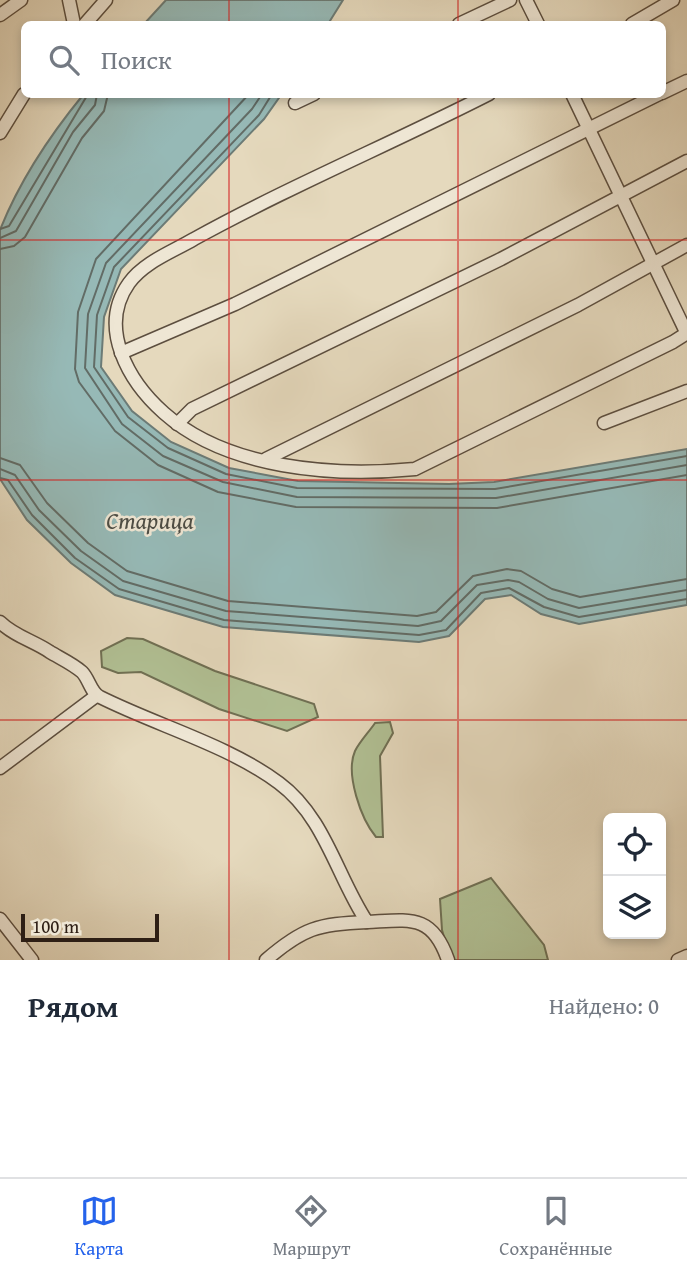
<!DOCTYPE html>
<html lang="ru">
<meta charset="utf-8">
<style>
:root{--surface:#fff;--page:#f6f6f7;--text:#1f2937;--muted:#747a83;--line:#e0e1e3;--accent:#2563eb}
body{margin:0;font-family:"Gentium Book Plus",serif;background:var(--page);color:var(--text)}
.controls{position:absolute;right:21px;bottom:21px;display:grid;overflow:hidden;border-radius:10px;box-shadow:0 4px 10px #0003}
.controls button{width:63px;height:63px;display:grid;place-items:center;padding:0;border:0;border-bottom:2px solid var(--line);background:var(--surface);color:var(--text);font:35px sans-serif}
.scale{position:absolute;left:21px;bottom:18px;width:138px;box-sizing:border-box;padding-left:7px;border:4px solid #2e1f15;border-top:0;font-size:19px;line-height:24px;white-space:nowrap;color:#2e1f15;-webkit-text-stroke:5px #eee6d4;paint-order:stroke}
.list{margin:0;padding:0;list-style:none}
h2{display:flex;justify-content:space-between;align-items:center;height:91px;margin:0;padding:0 28px;font-size:30px}
h2 small{font-size:23px;font-weight:400;color:var(--muted)}
.icon{flex:none;width:38px;height:38px;fill:none;stroke:currentColor;stroke-width:2;stroke-linecap:round;stroke-linejoin:round}
.map{position:relative;flex:none;width:687px;height:960px;overflow:hidden}
.search{position:absolute;background:var(--surface);box-shadow:0 4px 10px #0003;left:21px;right:21px;top:21px;height:77px;display:flex;align-items:center;gap:18px;box-sizing:border-box;padding:0 24px;border-radius:10px;color:var(--muted);font-size:26px}
.sheet{height:217px;background:var(--surface)}
nav{display:flex;justify-content:space-around;align-items:center;box-sizing:border-box;height:98px;border-top:2px solid var(--line);background:var(--surface);font-size:19px;color:var(--muted)}
nav a{display:grid;justify-items:center;gap:4px}
nav .on{color:var(--accent)}
.map>svg:first-child{display:block}
.green{fill:#b1c094;stroke:#707054;stroke-width:2}
.water{fill:#96b9b6;stroke:#6c7b76;stroke-width:2}
.lines{fill:none;stroke-linecap:round;stroke-linejoin:round}
.shore{stroke:#626c66;stroke-width:2}
.minor-casing{stroke:#5c4e3f;stroke-width:15}
.minor{stroke:#eee6d4;stroke-width:12}
.grid{fill:none;stroke:#d62828;stroke-width:2;stroke-opacity:0.55}
.labels{text-anchor:middle;stroke-width:5;stroke-linejoin:round;paint-order:stroke}
.water-label{font-size:24px;font-style:italic;fill:#4d4d45;stroke:#eee6d4}
</style>
<div class="map">
<svg width="687" height="960" viewBox="0 0 687 960">
<rect width="100%" height="100%" fill="#e5d9bd"/>
<filter id="stains"><feTurbulence type="fractalNoise" baseFrequency=".00286" numOctaves="4"/><feColorMatrix values="0 0 0 0 .2 0 0 0 0 .09 0 0 0 0 .02 0 0 0 .5 -.17"/></filter>
<radialGradient id="worn" r=".72"><stop offset=".6" stop-color="#630" stop-opacity="0"/><stop offset="1" stop-color="#630" stop-opacity=".3"/></radialGradient>
<g class="green">
<path d="M127 638 143 639 215 671 314 704 318 717 287 731 219 709 141 672 118 673 102 667 101 651Z"/>
<path d="M390 722 393 733 380 756 383 837H376C361 819 345 774 355 751 360 741 369 732 375 723Z"/>
<path d="M491 878 544 945 548 960H451L442 930 440 899Z"/>
</g>
<g class="water">
<path d="M166 0H343L328 24H144Z"/>
<path d="M83 95H281L264 119 121 269 104 317 101 367 132 411 171 442 229 468 298 481 449 484 494 482 687 449V605L579 624 541 614 511 595 485 599 449 636 419 642 223 627 115 595 71 563 27 520 0 479V230C19 182 51 134 83 95Z"/>
</g>
<g class="lines">
<g class="shore">
<path d="M249 94 96 259 78 312 75 369 79 382 115 431 158 465 218 492 296 507 497 508 687 475"/>
<path d="M262 94 252 109 106 263 88 314 85 368 122 424 163 456 223 482 297 497 496 498 687 465"/>
<path d="M272 94 259 115 114 267 97 315 94 367 128 417 168 448 226 474 297 488 495 489 687 456"/>
<path d="M0 229 9 226 88 94"/>
<path d="M0 238 16 231 73 132 95 105 97 94"/>
<path d="M0 249 14 246 25 237 82 138 104 111 108 94"/>
<path d="M0 458 20 465 47 503 88 543 127 571 228 601 417 616 436 612 473 576 507 569 521 571 552 589 580 597 687 579"/>
<path d="M0 469 15 475 39 510 81 551 123 581 226 611 418 626 441 621 477 585 508 580 519 582 548 599 579 608 687 590"/>
<path d="M0 478 8 480 32 515 75 558 119 589 224 620 419 635 446 630 481 593 509 588 544 607 579 617 687 599"/>
</g>
<g class="minor-casing">
<g id="minor">
<path d="M69 0 74 24"/>
<path d="M526 0 538 24"/>
<path d="M0 15 21 0"/>
<path d="M85 24 106 0"/>
<path d="M459 24 510 0"/>
<path d="M632 24 673 0"/>
<path d="M662 93 687 81"/>
<path d="M489 94C391 144 290 186 194 239 172 252 144 262 129 283 97 328 129 382 164 413 227 469 333 477 415 469L673 342 687 333"/>
<path d="M572 94 687 334"/>
<path d="M295 103 314 94"/>
<path d="M0 133 24 94"/>
<path d="M121 353 235 304 659 94"/>
<path d="M604 423 687 391"/>
<path d="M177 424 192 409 501 259 687 161"/>
<path d="M266 459 578 305 687 245"/>
<path d="M0 622C14 636 34 641 50 652 60 658 73 664 82 672 89 679 91 693 100 697 158 726 228 745 279 783 325 817 337 877 367 922 409 920 432 913 448 960"/>
<path d="M0 768 96 696"/>
<path d="M0 919 32 960"/>
<path d="M266 960C303 928 318 924 367 922"/>
<path d="M678 960 687 956"/>
</g>
</g>
<use href="#minor" class="minor"/>
</g>
<path class="grid" d="M229 0V24M458 0V24M229 94V960M458 94V960M0 240H687M0 480H687M0 720H687"/>
<g class="labels">
<g class="water-label">
<text x="150" y="529">Старица</text>
</g>
</g>
<rect width="100%" height="100%" filter="url(#stains)"/>
<rect width="100%" height="100%" fill="url(#worn)"/>
</svg>
<div class="controls">
<button><svg class="icon" aria-label="locate" viewBox="0 0 24 24"><circle cx="12" cy="12" r="6"/><path d="M12 2v4M12 18v4M2 12h4M18 12h4"/></svg></button>
<button><svg class="icon" aria-label="layers" viewBox="0 0 24 24"><path d="M12 4l9 5-9 5-9-5zM3 14l9 5 9-5"/></svg></button>
</div>
<div class="scale">100 m</div>
<div class="search"><svg class="icon" aria-label="search" viewBox="0 0 24 24"><circle cx="10" cy="10" r="6"/><path d="M15 15l6 6"/></svg>Поиск</div>
</div>
<section class="sheet">
<h2>Рядом<small>Найдено: 0</small></h2>
<ul class="list">
</ul>
</section>
<nav>
<a class="on"><svg class="icon" aria-label="map" viewBox="0 0 24 24"><path d="M3 6l6-2 6 2 6-2v14l-6 2-6-2-6 2zM9 4v14M15 6v14"/></svg>Карта</a>
<a><svg class="icon" aria-label="directions" viewBox="0 0 24 24"><path d="M12 3l9 9-9 9-9-9zM9 14v-3h6M13 9l2 2-2 2"/></svg>Маршрут</a>
<a><svg class="icon" aria-label="saved" viewBox="0 0 24 24"><path d="M7 4h10v16l-5-4-5 4z"/></svg>Сохранённые</a>
</nav>
